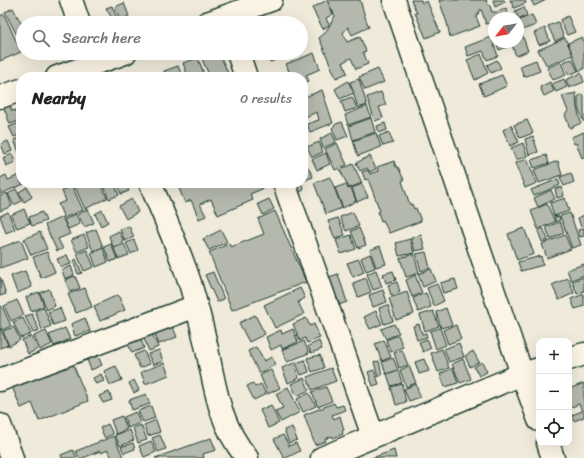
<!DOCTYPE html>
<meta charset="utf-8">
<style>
:root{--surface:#fff;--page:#f6f6f6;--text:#222;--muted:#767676;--line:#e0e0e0}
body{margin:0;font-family:Sriracha,sans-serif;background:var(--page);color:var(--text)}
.controls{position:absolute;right:12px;bottom:12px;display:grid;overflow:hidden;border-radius:8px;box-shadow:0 4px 16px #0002}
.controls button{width:36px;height:36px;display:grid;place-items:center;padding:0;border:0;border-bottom:1px solid var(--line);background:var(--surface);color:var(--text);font:20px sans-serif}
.compass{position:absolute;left:488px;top:12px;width:36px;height:36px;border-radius:50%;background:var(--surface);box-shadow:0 4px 16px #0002;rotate:239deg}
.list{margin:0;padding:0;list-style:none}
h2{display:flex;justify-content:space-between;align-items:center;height:52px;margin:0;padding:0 16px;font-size:17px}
h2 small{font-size:13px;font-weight:400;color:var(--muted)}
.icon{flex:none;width:22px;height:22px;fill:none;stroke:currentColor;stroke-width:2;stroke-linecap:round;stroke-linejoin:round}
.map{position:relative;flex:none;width:584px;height:458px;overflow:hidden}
.search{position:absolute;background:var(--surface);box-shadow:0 4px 16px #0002;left:16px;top:16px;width:292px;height:44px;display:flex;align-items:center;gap:10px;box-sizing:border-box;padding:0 14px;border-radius:22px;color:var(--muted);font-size:15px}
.panel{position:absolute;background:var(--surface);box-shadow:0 4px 16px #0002;left:16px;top:72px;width:292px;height:116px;border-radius:16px}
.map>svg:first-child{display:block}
.building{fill:#b5b9ad;stroke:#1f3d34}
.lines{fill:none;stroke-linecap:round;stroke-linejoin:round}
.minor-casing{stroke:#1f3d34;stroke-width:25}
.minor{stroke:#fcf5e5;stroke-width:22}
</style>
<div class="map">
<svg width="584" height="458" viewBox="0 0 584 458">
<rect width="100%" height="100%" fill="#efeada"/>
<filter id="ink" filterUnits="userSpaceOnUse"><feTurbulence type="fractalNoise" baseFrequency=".025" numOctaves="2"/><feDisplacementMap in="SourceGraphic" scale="8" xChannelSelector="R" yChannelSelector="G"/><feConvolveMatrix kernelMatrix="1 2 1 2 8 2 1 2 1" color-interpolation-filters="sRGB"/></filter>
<g filter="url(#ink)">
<g class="building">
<path d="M327 0H360L366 20 369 27 352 35 348 27 343 33 347 42 360 37 366 51 363 52 368 64 356 69 351 58 343 62 347 73 336 78 319 38 325 33 335 16Z"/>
<path d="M327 0 333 14 326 18 329 25 323 29 312 8Z"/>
<path d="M411 0H421L422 3 427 1 440 32 426 38 415 13H417Z"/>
<path d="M439 0H487L486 2 490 6 492 12H497L506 8 508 17 505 18H494V22L486 24 481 9 476 17 480 26 450 37 447 23Z"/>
<path d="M493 0H504L505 2 495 7Z"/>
<path d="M510 0H525L526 3 514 8Z"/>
<path d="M531 0H546L534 6Z"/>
<path d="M124 3 129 16 120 20 115 7Z"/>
<path d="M112 6 117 18 113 20 106 8Z"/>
<path d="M524 7 527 16 519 19 515 11Z"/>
<path d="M13 8 23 27V47L5 12Z"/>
<path d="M4 14 21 52 0 61V16Z"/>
<path d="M532 15 536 25 522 30 519 20Z"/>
<path d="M568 16 575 32 567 35 560 20Z"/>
<path d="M558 22 564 37 555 41 548 26Z"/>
<path d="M518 23 528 51 516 56 512 45 499 50 496 42H518Z"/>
<path d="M545 28 550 41 539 45 534 33Z"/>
<path d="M491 37 498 56 487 60 483 51 468 56 465 47Z"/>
<path d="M582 37 584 41V69L579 71 568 43Z"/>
<path d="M565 38 573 55 547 66 538 50Z"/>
<path d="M216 53H219L228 73 218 77H210L202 59Z"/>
<path d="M267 53H284L285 57 270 62Z"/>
<path d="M314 53 320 69 306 75 309 81 303 83V77H291L286 64Z"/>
<path d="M481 54 488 73 475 80 467 60Z"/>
<path d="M198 58 205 77H188L183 63Z"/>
<path d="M572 59 578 71 569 75 563 62Z"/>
<path d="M497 60 501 68 491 73 487 65Z"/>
<path d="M536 60 540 71 524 77 520 66Z"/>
<path d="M561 62 566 75 553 80 547 68Z"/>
<path d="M178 66 182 76 166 77 164 71Z"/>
<path d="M378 69 384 82 365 90 359 77Z"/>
<path d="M581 73 584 82 569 88 566 80Z"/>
<path d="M502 75 507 86 484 96 479 84Z"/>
<path d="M359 79 367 105 358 108 350 82Z"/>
<path d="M564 79 567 87 556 92 552 84Z"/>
<path d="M348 81 354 93 340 99 335 89Z"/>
<path d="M550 82 554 91 544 96 540 87Z"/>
<path d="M322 90 333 123 310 132 307 124 319 120 317 112 303 118V98Z"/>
<path d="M381 92 386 105 379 107 383 118 375 121 367 97Z"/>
<path d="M576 93 577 108 581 123 570 128 565 115 568 111 562 96Z"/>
<path d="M582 94 584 96V122L578 108V97Z"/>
<path d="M352 97 357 108 345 112 341 101Z"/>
<path d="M10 106 12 111 15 110 17 113 20 112 21 114V120L10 124 4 108Z"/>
<path d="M367 106 371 117 348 125 345 115Z"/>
<path d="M371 118 375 132 353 140 349 126Z"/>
<path d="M527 120 533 133 520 138 514 125Z"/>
<path d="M21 122V134L14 137 9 127Z"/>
<path d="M342 122 348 136 337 140 332 128 336 124Z"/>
<path d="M385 123 387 130 379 133 377 126Z"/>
<path d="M511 125 519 142 510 146 503 130Z"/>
<path d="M389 132 393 143 383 146 379 136Z"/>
<path d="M584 132V157L582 158 576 143 574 144 571 137Z"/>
<path d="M332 133 336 142 323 148 320 139Z"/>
<path d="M376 133 381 147 358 156 353 141Z"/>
<path d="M533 136 538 152 529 155 525 139Z"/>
<path d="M21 137V151L19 152 14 140Z"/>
<path d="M8 141 12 151 5 154 1 144Z"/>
<path d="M319 142 323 152 312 157 307 147Z"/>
<path d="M337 143 347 165 335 170 325 149Z"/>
<path d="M523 143 527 156 516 160 511 148Z"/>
<path d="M326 153 330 164 317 170 312 159Z"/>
<path d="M12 154 15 162 6 166 3 158Z"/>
<path d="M546 155 549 163 534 168 531 160Z"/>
<path d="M370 156 376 169 370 172 367 168 360 171 356 163Z"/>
<path d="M527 159 537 183 525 188 515 163Z"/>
<path d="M394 161 396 167H398L404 180 402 181 410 205 412 204 414 209 416 208 421 221 389 233 383 220 381 221 378 212 380 211 368 179 365 180 362 172 368 170 370 174 378 171 377 167Z"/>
<path d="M558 161 562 175 539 183 534 170Z"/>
<path d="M353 164 362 183 349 188 340 170Z"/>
<path d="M308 167 313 177 303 181V170Z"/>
<path d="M571 173 574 182 564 186 560 177Z"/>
<path d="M6 175 8 180 20 175 21 183H24V184L0 194V178Z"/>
<path d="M330 177 342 208 326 214 314 183Z"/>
<path d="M558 179 560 185 534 196 531 190Z"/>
<path d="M83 183H100L107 198 85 209 75 187Z"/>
<path d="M114 183 119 195 109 199 104 188Z"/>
<path d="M117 183H125L129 191 121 194Z"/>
<path d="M184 183H203L204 185 208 183H259L262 189 250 194 253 200 218 215 211 199 200 204 206 216 199 219 191 200 185 203 178 186Z"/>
<path d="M298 183H301L304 190 295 194 292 186Z"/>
<path d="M346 184 348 189 351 188 356 201 343 208 335 188Z"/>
<path d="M362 184 368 197 357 202 352 188Z"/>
<path d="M72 186 83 210 64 218 58 204 66 201 62 191Z"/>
<path d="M27 187 32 197 24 202 19 192Z"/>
<path d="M562 187 564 196 557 198 555 189Z"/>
<path d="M16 189 22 201 14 205 8 194Z"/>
<path d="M551 190 555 199 538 207 534 198Z"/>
<path d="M7 193 12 206 0 211V196Z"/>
<path d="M565 198 569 211 554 216 550 203Z"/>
<path d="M132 199 138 212 126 219 119 206Z"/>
<path d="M269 199 274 209 263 215 258 204Z"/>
<path d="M547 204 555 222 538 229 531 211Z"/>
<path d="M24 209 30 223 17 228 11 215Z"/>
<path d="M88 209 94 223 84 227 78 214Z"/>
<path d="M102 210 108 222 101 226 95 214Z"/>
<path d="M275 211 306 282 232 310 209 252 229 244 231 247 264 234 258 219Z"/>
<path d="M8 212 15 229 6 233 0 216Z"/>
<path d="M42 212 46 221 32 226 29 217Z"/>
<path d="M353 212 359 226 346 231 340 217Z"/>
<path d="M570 213 581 245 572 248 560 216Z"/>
<path d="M76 214 80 224 68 229 64 220Z"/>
<path d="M584 215V226L581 227 578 218Z"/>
<path d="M559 216 560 220 556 222 554 217Z"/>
<path d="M62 217 70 234 58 239 63 249 57 251 45 225Z"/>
<path d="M338 218 345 235 335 239 328 221Z"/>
<path d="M560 222 564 233 550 239 546 227Z"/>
<path d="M129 226 134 237 125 241 120 229Z"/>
<path d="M359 228 366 245 358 248 351 231Z"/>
<path d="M524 228 534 254 517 260 508 234Z"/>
<path d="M543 228 548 240 542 242 538 231Z"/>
<path d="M584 228V236L580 237 578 230Z"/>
<path d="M96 229 103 247 93 251 86 233Z"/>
<path d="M221 230 227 242 209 250 203 239Z"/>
<path d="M119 231 124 242 113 247 109 236Z"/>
<path d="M40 232 47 249 31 255 24 239Z"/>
<path d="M84 235 89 247 77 252 71 240Z"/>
<path d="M351 235 356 249 341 254 336 240Z"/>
<path d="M421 235 425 249 415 251 411 238Z"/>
<path d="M565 235 571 249 547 258 542 244Z"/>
<path d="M410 239 414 253 399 256 396 243Z"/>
<path d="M21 240 28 258 0 268V248Z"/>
<path d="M134 240 138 250 131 254 126 243Z"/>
<path d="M111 244 117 259 110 262 104 247Z"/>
<path d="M124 244 129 255 118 259 114 248Z"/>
<path d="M380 246 386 264 376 267 370 250Z"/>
<path d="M103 248 108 262 96 267 91 253Z"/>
<path d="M87 250 94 267 84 271 77 254Z"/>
<path d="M47 252 55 272 41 278 33 257Z"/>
<path d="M426 252 430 268 421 271 416 254Z"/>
<path d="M370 254 375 268 366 271 361 258Z"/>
<path d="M414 254 419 273 406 277 400 258Z"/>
<path d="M67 255 71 264 61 267 57 259Z"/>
<path d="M541 256 543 265 521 271 518 262Z"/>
<path d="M76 259 82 273 78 274 73 261Z"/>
<path d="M359 259 364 272 353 277 347 263Z"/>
<path d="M584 264V275L571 280 567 270Z"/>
<path d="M71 266 74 275 65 279 62 270Z"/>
<path d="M431 269 436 281 423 287 418 274Z"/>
<path d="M376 270 382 287 373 290 367 274Z"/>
<path d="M25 271 32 287 17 293 11 276Z"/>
<path d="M393 271 396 280 386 283 383 274Z"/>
<path d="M213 272 224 299 217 302 205 275Z"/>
<path d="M338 274 347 302 333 307 323 279Z"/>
<path d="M415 275 422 293 412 297 406 280Z"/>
<path d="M75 276 80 288 70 292 65 280Z"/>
<path d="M0 277 6 294 0 296Z"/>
<path d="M584 277V291L577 294 572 281Z"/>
<path d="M366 278 371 292 358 297 353 283Z"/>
<path d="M568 278 574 293 559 300 552 285Z"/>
<path d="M455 279 458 289 443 293 440 283Z"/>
<path d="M397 282 400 292 391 295 388 285Z"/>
<path d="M437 284 444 301 434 306 427 288Z"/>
<path d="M85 288 92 307 76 313 68 294Z"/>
<path d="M300 288 305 298 298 302 304 314 275 328 264 305Z"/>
<path d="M49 289 55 306 47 310 40 293Z"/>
<path d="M383 290 387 302 373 307 369 295Z"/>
<path d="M39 292 44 306 31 311 26 297Z"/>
<path d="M407 292 414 314 396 320 389 298Z"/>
<path d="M426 293 431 307 418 312 413 298Z"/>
<path d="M584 294V306L575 309 571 299Z"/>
<path d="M118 295 125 310 100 321 94 306Z"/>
<path d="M17 300 24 315 11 321 4 306Z"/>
<path d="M388 305 393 321 384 324 379 308Z"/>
<path d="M2 306 11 326 2 330 0 325V307Z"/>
<path d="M44 307 51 326 42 330 35 311Z"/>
<path d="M60 308 65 321 53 325 48 312Z"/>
<path d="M446 308 452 325 441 328 436 312Z"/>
<path d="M376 311 382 324 370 329 364 317Z"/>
<path d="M433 311 439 326 425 331 420 315Z"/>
<path d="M32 314 39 330 33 333 25 316Z"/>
<path d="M255 315 265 334 249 342 239 323Z"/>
<path d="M23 318 31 334 21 338 13 322Z"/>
<path d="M85 318 90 331 75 336 71 324Z"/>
<path d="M306 318 310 326 314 324 320 338 307 343 305 338 300 341 293 324Z"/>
<path d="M171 323 177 337 159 344 153 330Z"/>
<path d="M394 324 399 333 386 339 381 329Z"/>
<path d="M419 324 422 334 426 333 427 337 417 340 413 326Z"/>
<path d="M456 325 461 339 448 344 443 330Z"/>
<path d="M14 327 20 340 9 346 3 331Z"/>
<path d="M0 328 8 345 0 348Z"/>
<path d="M65 328 70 339 54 346 49 335Z"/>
<path d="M440 328 446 345 436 349 430 331Z"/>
<path d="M293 329 298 342 282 349 281 345 271 350 266 337 281 330 282 334Z"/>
<path d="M46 331 52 344 40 350 34 336Z"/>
<path d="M151 331 158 347 149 351 142 334Z"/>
<path d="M398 335 403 347 391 352 386 340Z"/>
<path d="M31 336 38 349 28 354 22 340Z"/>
<path d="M140 337 144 348 132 353 127 342Z"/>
<path d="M427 339 431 348 423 352 419 342Z"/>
<path d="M384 340 391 357 382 361 375 344Z"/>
<path d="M304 341 309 353 287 362 282 350Z"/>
<path d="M319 341 322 349 311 353 308 346Z"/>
<path d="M459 343 464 357 449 362 444 349Z"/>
<path d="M256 347 264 361 272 357 275 365 259 373 248 351Z"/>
<path d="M442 349 449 368 438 372 431 353Z"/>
<path d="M159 350 163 361 153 365 148 354Z"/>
<path d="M402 350 408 365 399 368 394 353Z"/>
<path d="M144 351 150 364 140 368 134 355Z"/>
<path d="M473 351 479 362 470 367 465 356Z"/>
<path d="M96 352 102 365 91 370 86 357Z"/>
<path d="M320 355 324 368 312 372 307 358Z"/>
<path d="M70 357 88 401 39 421 32 403 21 408 10 382Z"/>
<path d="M393 358 398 370 386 374 382 362Z"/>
<path d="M424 359 429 371 419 374 415 362Z"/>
<path d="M463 359 471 379 460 383 452 364Z"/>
<path d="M305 360 309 372 301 375 296 363Z"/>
<path d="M379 361 382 375 378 377 374 362Z"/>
<path d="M482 362 487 372 479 376 474 367Z"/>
<path d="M164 363 169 375 145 384 141 372Z"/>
<path d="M294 363 299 378 288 383 282 368Z"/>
<path d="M116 366 122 380 110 385 104 371Z"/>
<path d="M409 366 416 383 406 387 400 370Z"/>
<path d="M331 368 336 381 312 390 307 377Z"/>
<path d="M453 368 458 383 445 387 440 374Z"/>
<path d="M271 370 280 388 268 394 260 375Z"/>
<path d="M374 370 379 384 373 386 368 372Z"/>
<path d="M398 370 402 383 391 386 387 374Z"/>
<path d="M101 374 104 381 96 384 93 378Z"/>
<path d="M304 378 309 390 297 396 291 384Z"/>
<path d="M134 380 139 390 134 393 129 383Z"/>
<path d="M253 383 255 387 261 384 266 394 254 400 247 386Z"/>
<path d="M584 383V417L574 421 572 415 582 411 579 404 569 408V389Z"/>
<path d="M402 384 406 402 396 405 391 387Z"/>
<path d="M416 384 420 397 409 401 404 389Z"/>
<path d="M288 387 300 412 281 422 275 411 283 408 276 394Z"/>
<path d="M326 387 332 401 318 407 312 392Z"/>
<path d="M109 392 112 400 103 403 99 396Z"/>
<path d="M309 393 316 406 303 412 297 399Z"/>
<path d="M146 394 150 404 132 410 129 400Z"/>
<path d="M334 403 336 407 343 405 345 410 332 415 334 419 340 416 344 430 342 431 343 434 333 438 332 436 325 439 326 441 315 445 304 415Z"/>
<path d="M271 405 279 423 268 428 260 410Z"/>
<path d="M151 406 155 418 143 422 138 411Z"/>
<path d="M136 412 140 423 128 428 124 417Z"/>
<path d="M122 416 127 429 116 434 111 420Z"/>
<path d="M156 420 160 432 148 436 144 425Z"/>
<path d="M108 424 113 434 105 438 100 428Z"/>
<path d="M141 425 147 440 138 443 133 428Z"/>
<path d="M292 427 297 440 289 443 284 430Z"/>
<path d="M130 430 134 440 120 446 115 435Z"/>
<path d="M160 435 166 449 158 452 152 438Z"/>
<path d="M283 435 289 446 296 443 300 451 286 458H284L274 439Z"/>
<path d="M114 436 123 457 119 458H112L108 450 101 453 100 451 83 458H79L76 451Z"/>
<path d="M211 438 216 450 203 454 204 458H155Z"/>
<path d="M151 441 156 452 144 457 139 446Z"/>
<path d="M133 443 135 449 124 453 121 447Z"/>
<path d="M73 450 77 458H62L61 455Z"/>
<path d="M394 450 396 458H372Z"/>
</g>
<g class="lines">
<g class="minor-casing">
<g id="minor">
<path d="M71 0 79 23"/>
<path d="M394 0 522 374 539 420"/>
<path d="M207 23 271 0"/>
<path d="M238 53 246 77"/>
<path d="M57 77 125 53"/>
<path d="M0 97 21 90"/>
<path d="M150 183C164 216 179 249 190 283 195 300 200 318 204 336 215 381 216 420 247 458"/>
<path d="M284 183 373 436"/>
<path d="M569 359 584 354"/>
<path d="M0 380 196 306"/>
<path d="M0 425 12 458"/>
<path d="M548 443 553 458"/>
<path d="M322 458 522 374 539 369"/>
</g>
</g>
<use href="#minor" class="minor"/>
</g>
</g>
</svg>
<div class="controls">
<button>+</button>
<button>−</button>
<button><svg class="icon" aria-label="locate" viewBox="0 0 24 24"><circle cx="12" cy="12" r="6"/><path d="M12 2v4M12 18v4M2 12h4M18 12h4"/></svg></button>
</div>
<svg class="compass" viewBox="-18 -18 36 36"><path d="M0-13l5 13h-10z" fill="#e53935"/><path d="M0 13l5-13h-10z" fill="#767676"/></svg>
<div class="search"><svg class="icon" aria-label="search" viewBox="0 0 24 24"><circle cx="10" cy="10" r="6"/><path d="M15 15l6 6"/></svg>Search here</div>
<section class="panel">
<h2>Nearby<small>0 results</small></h2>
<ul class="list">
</ul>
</section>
</div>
